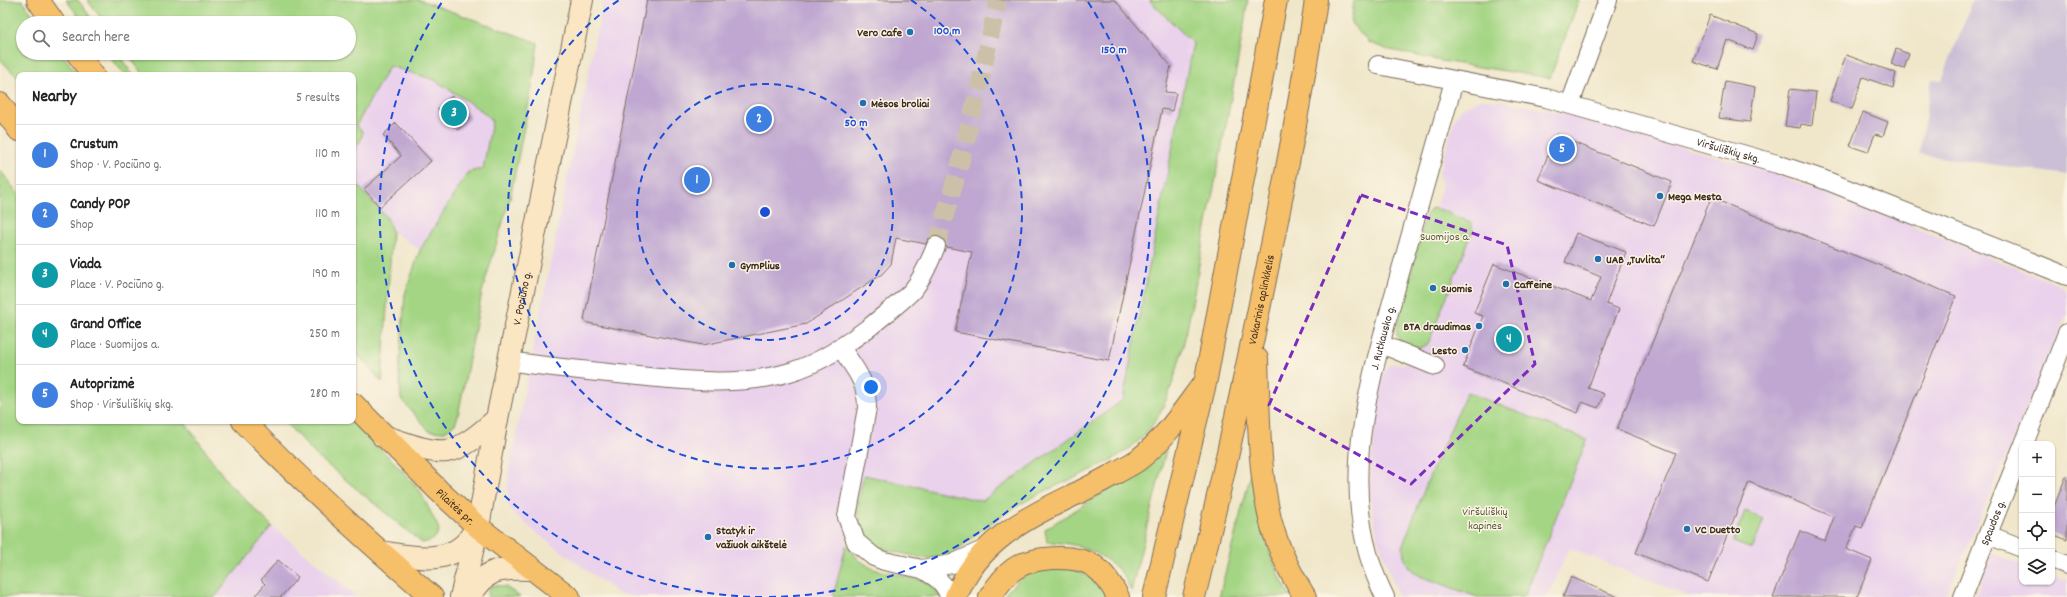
<!DOCTYPE html>
<meta charset="utf-8">
<style>
:root{--surface:#fff;--page:#f6f6f6;--text:#222;--muted:#767676;--line:#e0e0e0;--accent:#1f6fb2}
body{margin:0;font-family:Dekko,sans-serif;background:var(--page);color:var(--text)}
.controls{position:absolute;right:12px;bottom:12px;display:grid;overflow:hidden;border-radius:8px;box-shadow:0 1px 3px #0004}
.controls button{width:36px;height:36px;display:grid;place-items:center;padding:0;border:0;border-bottom:1px solid var(--line);background:var(--surface);color:var(--text);font:20px sans-serif}
.you{position:absolute;left:871px;top:387px;width:14px;height:14px;margin:-10px;border:3px solid #fff;border-radius:50%;background:#1a73e8;box-shadow:0 0 0 6px #1a73e833}
.badge{display:grid;place-items:center;width:26px;height:26px;border-radius:50%;background:var(--accent);color:#fff;font-size:13px;font-weight:700}
.pin{position:absolute;translate:-50% -50%;border:2px solid #fff;box-shadow:0 1px 4px #0006}
.list{margin:0;padding:0;list-style:none}
h2{display:flex;justify-content:space-between;align-items:center;height:52px;margin:0;padding:0 16px;font-size:17px}
h2 small{font-size:13px;font-weight:400;color:var(--muted)}
.list li{display:grid;grid-template-columns:26px 1fr auto;gap:12px;align-items:center;box-sizing:border-box;height:60px;padding:0 16px;border-top:1px solid var(--line)}
.list b{display:block;font-size:15px;white-space:nowrap}
.list p{margin:0;font-size:13px;white-space:nowrap;color:var(--muted)}
.list em{font-size:13px;font-style:normal;color:var(--muted)}
.icon{flex:none;width:22px;height:22px;fill:none;stroke:currentColor;stroke-width:2;stroke-linecap:round;stroke-linejoin:round}
.map{position:relative;flex:none;width:2067px;height:597px;overflow:hidden}
.search{position:absolute;background:var(--surface);box-shadow:0 1px 3px #0004;left:16px;top:16px;width:340px;height:44px;display:flex;align-items:center;gap:10px;box-sizing:border-box;padding:0 14px;border-radius:22px;color:var(--muted);font-size:15px}
.panel{position:absolute;background:var(--surface);box-shadow:0 1px 3px #0004;left:16px;top:72px;width:340px;height:352px;border-radius:8px}
.map>svg:first-child{display:block}
.built{fill:#ead1ec}
.industrial{fill:#cabfd6}
.green{fill:#a4d584;stroke:#708051}
.building{fill:#bfa7d1}
.lines{fill:none;stroke-linecap:round;stroke-linejoin:round}
.street-tunnel{stroke:#ccc1a8;stroke-width:18;stroke-dasharray:18 9;stroke-linecap:butt}
.street-casing{stroke:#7a6c5b;stroke-width:20}
.secondary-casing{stroke:#7a6c5b;stroke-width:24}
.primary-casing{stroke:#7a6c5b;stroke-width:24}
.highway-casing{stroke:#7a6c5b;stroke-width:24}
.street{stroke:#fff;stroke-width:18}
.secondary{stroke:#fbe6c4;stroke-width:22}
.primary{stroke:#f6c06b;stroke-width:22}
.highway{stroke:#f6c06b;stroke-width:22}
.marked{fill:none;stroke:#7b2cbf;stroke-width:3;stroke-dasharray:8 5;stroke-linejoin:round}
.ring{fill:none;stroke:#1d4ed8;stroke-width:2;stroke-dasharray:7 5}
.poi-dot{fill:#1f6fb2;stroke:#fcf5e5;stroke-width:1.5}
.labels{text-anchor:middle;stroke-width:3;stroke-linejoin:round;paint-order:stroke}
.poi-label{font-size:12px;font-weight:bold;fill:#3b2a1e;stroke:#fcf5e5;text-anchor:start}
.street-label{font-size:12px;fill:#3b2a1e;stroke:#fcf5e5}
.park-label{font-size:12px;fill:#555538;stroke:#fcf5e5}
.centre{fill:#1d4ed8;stroke:#fcf5e5;stroke-width:2}
.ring-label{font-size:12px;text-anchor:middle;font-weight:bold;fill:#1d4ed8;stroke:#fcf5e5;stroke-width:3;stroke-linejoin:round;paint-order:stroke}
</style>
<div class="map">
<svg width="2067" height="597" viewBox="0 0 2067 597">
<rect width="100%" height="100%" fill="#fcf5e5"/>
<filter id="ink" filterUnits="userSpaceOnUse"><feTurbulence type="fractalNoise" baseFrequency=".025" numOctaves="2"/><feDisplacementMap in="SourceGraphic" scale="8" xChannelSelector="R" yChannelSelector="G"/><feConvolveMatrix kernelMatrix="1 2 1 2 8 2 1 2 1" color-interpolation-filters="sRGB"/></filter>
<filter id="wash" filterUnits="userSpaceOnUse"><feTurbulence type="fractalNoise" baseFrequency=".012" numOctaves="4" result="noise"/><feDisplacementMap in="SourceGraphic" scale="16" xChannelSelector="R" yChannelSelector="G"/><feGaussianBlur stdDeviation="0.9" result="paint"/><feColorMatrix in="noise" values="0 0 0 0 0 0 0 0 0 0 0 0 0 0 0 0 0 1.4 0 .05"/><feComposite in="paint" operator="in"/></filter>
<g filter="url(#wash)">
<rect width="100%" height="100%" fill="#f0e7cb"/>
<g class="built">
<path d="M603 0H1149L1193 43 1123 400 982 501 864 475 833 597H639L619 594 538 534 513 513 508 504V475Z"/>
<path d="M389 65 435 80 482 111 492 121 483 169 468 172 420 250 392 231 391 225 353 180V151L360 142 356 127Z"/>
<path d="M1480 99 1501 100 1565 114 1744 164 1846 199 2061 286 2067 292V314L1946 597H1691L1569 548 1548 597H1399L1377 537 1369 489 1374 435 1381 385 1384 371 1389 365 1394 363 1404 365 1472 234 1471 223 1435 208 1442 186 1439 173 1455 119 1462 108Z"/>
<path d="M272 526 357 597H215Z"/>
<path d="M1992 553 2022 565V582H2052V576L2067 581V597H1975Z"/>
</g>
<path class="industrial" d="M1973 0H2067V175L1919 154 1932 79 1942 80Z"/>
<g class="green">
<path d="M0 0H22L39 23H23V53H61L78 75H19V79L0 59Z"/>
<path d="M66 0H78L95 23H84Z"/>
<path d="M87 0H420L538 43 532 87 510 198 482 292 458 416 455 424 444 432 429 431 401 399 399 371 405 294 420 250 468 172 483 169 492 121 482 111 435 80 389 66 356 126 363 132 360 142 353 151V75H143L127 53H349V23H105Z"/>
<path d="M1149 0H1248C1235 81 1219 162 1203 243 1193 294 1181 392 1148 431 1123 462 1069 478 1033 497 1015 507 997 518 980 531 969 539 959 551 946 556 933 561 918 557 905 554 897 552 888 551 881 548 848 536 858 499 864 475L982 501 1123 400 1193 43Z"/>
<path d="M1354 0H1579L1550 78 1441 61 1386 49 1368 42 1351 23Z"/>
<path d="M107 53H117L133 75H125Z"/>
<path d="M0 170 19 195V421H184L229 484 272 526 215 597H0Z"/>
<path d="M353 180 387 218 392 231 382 382 353 349Z"/>
<path d="M1432 208 1442 210 1471 223 1473 230 1428 344C1414 354 1394 345 1397 327L1426 215Z"/>
<path d="M1467 392 1587 440 1524 597H1477L1420 576 1408 567 1404 556 1403 545 1428 480Z"/>
<path d="M284 421H353L404 472 420 491 439 529C436 539 432 541 422 543L318 457Z"/>
<path d="M1166 450 1131 591C1128 585 1125 576 1120 571 1100 551 1075 542 1047 542L1045 529 1137 472Z"/>
<path d="M1251 473C1258 518 1267 557 1291 597H1219Z"/>
<path d="M1745 511 1764 519 1752 549 1733 542Z"/>
<path d="M846 545 859 560 873 569 921 580 934 586 941 597H833Z"/>
<path d="M1067 567C1085 573 1098 580 1108 597H1003C1023 572 1034 568 1067 567Z"/>
<path d="M494 585 506 587 520 597H487L489 588Z"/>
</g>
<g id="blocks">
<g class="building">
<path d="M647 0H1115L1171 66 1165 92 1176 93 1172 111 1162 109 1109 361 955 332 972 252 946 247 944 239 935 236 929 238 926 244 896 238 891 264 882 274 806 324 703 345 588 323 584 320Z"/>
<path d="M1710 15 1758 34 1753 50 1727 40 1717 69 1693 61Z"/>
<path d="M1896 49 1909 54 1904 69 1891 64Z"/>
<path d="M1846 55 1896 73 1893 88 1863 77 1852 109 1830 101Z"/>
<path d="M1725 81 1755 87 1750 122 1719 118Z"/>
<path d="M1790 89 1816 92 1812 126 1801 124 1800 128 1785 126Z"/>
<path d="M452 96 471 118 457 130 438 109Z"/>
<path d="M1863 112 1888 122 1883 136 1875 134 1868 152 1850 146Z"/>
<path d="M396 123 431 161 380 207 364 189 401 156 383 135Z"/>
<path d="M1556 135 1672 182 1654 226 1538 180Z"/>
<path d="M1711 198 1956 296 1862 528 1856 526 1846 549 1872 560 1857 597H1773L1800 531 1825 541 1834 517 1749 482 1708 582 1636 553 1676 453 1617 429Z"/>
<path d="M1576 233 1626 252 1606 304 1619 309 1588 388 1604 394 1598 408 1582 402 1578 413 1463 367 1483 316 1474 313 1494 264 1591 301 1601 277 1565 262Z"/>
<path d="M2066 476H2067V540L2052 534V512Z"/>
<path d="M278 560 298 577 281 597H254L265 584 261 580Z"/>
<path d="M1571 577 1618 597H1563Z"/>
</g>
</g>
</g>
<g filter="url(#ink)">
<use href="#blocks" fill-opacity="0" stroke="#7a6c5b" stroke-width="1"/>
<g class="lines">
<path class="street-tunnel" d="M936 246 960 164 982 74 998 0"/>
<g class="street-casing">
<g id="street">
<path id="s1" d="M1378 65 1546 98 1777 164 1825 180 2067 276"/>
<path d="M1570 104 1608 0"/>
<path d="M1381 344 1435 366"/>
<path d="M841 348C855 369 867 381 867 408L847 517 856 542 874 557 884 561 922 569 952 564 985 549"/>
<path d="M508 361C548 367 588 371 628 375 681 380 739 388 790 372 821 363 845 345 871 326 884 315 900 303 912 291 923 278 930 261 936 246"/>
<path d="M2024 444 2067 333"/>
<path d="M1988 535 2022 548"/>
<path d="M2052 559 2067 565"/>
<path d="M922 569C934 576 946 583 949 597"/>
<path id="s2" d="M1385 597C1331 490 1371 380 1400 273 1418 209 1436 145 1454 81"/>
<path id="s3" d="M1963 597 2022 448"/>
</g>
</g>
<g class="secondary-casing">
<g id="secondary">
<path d="M383 436C402 442 427 453 447 451 465 448 484 430 497 419"/>
<path d="M381 552C407 556 442 565 464 545 469 540 473 533 477 528"/>
<path id="s4" d="M461 597 478 527 497 419 582 0"/>
<path d="M469 597C488 568 497 568 530 569"/>
</g>
</g>
<g class="primary-casing">
<g id="primary">
<path d="M38 0 54 23"/>
<path d="M77 53 93 75"/>
<path d="M0 104 19 130"/>
<path id="s5" d="M353 404 439 491 478 527 569 597"/>
<path d="M243 421C303 483 367 541 432 597"/>
</g>
</g>
<g class="highway-casing">
<g id="highway">
<path d="M1257 359C1259 412 1258 467 1270 519 1277 547 1290 573 1305 597"/>
<path d="M956 597C983 526 1055 508 1114 474 1122 469 1131 465 1138 460 1164 440 1182 413 1201 387"/>
<path d="M990 597C997 586 1004 576 1014 569 1032 556 1075 554 1094 566 1105 574 1112 585 1118 597"/>
<path d="M1154 597 1206 379 1276 0"/>
<path id="s6" d="M1194 597C1226 467 1254 337 1280 205 1293 137 1306 69 1316 0"/>
</g>
</g>
<use href="#street" class="street"/>
<use href="#secondary" class="secondary"/>
<use href="#primary" class="primary"/>
<use href="#highway" class="highway"/>
</g>
</g>
<path class="marked" d="M1361 195 1507 245 1535 364 1411 484 1269 405Z"/>
<g class="ring">
<circle cx="765" cy="212" r="128"/>
<path d="M911 0A257 257 0 1 1 619 0"/>
<path d="M762 597A385 385 0 0 1 442 2M1088 2A385 385 0 0 1 768 597"/>
</g>
<g class="poi-dot">
<circle cx="910" cy="32" r="4"/>
<circle cx="863" cy="103" r="4"/>
<circle cx="1660" cy="196" r="4"/>
<circle cx="1598" cy="259" r="4"/>
<circle cx="732" cy="265" r="4"/>
<circle cx="1506" cy="284" r="4"/>
<circle cx="1433" cy="288" r="4"/>
<circle cx="1479" cy="326" r="4"/>
<circle cx="1465" cy="350" r="4"/>
<circle cx="1687" cy="529" r="4"/>
<circle cx="708" cy="537" r="4"/>
</g>
<g class="labels">
<g class="poi-label">
<text x="902" y="36" text-anchor="end">Vero Cafe</text>
<text x="871" y="107">Mėsos broliai</text>
<text x="1668" y="200">Mega Mesta</text>
<text x="1606" y="263">UAB „Tuvlita“</text>
<text x="740" y="269">GymPlius</text>
<text x="1514" y="288">Caffeine</text>
<text x="1441" y="292">Suomis</text>
<text x="1471" y="330" text-anchor="end">BTA draudimas</text>
<text x="1457" y="354" text-anchor="end">Lesto</text>
<text x="1695" y="533">VC Duetto</text>
<text x="716" y="534">Statyk ir<tspan x="716" dy="14">važiuok aikštelė</tspan></text>
</g>
<g class="street-label">
<text dy="4" stroke="none"><textPath href="#s1" startOffset="361">Viršuliškių skg.</textPath></text>
<text dy="4" stroke="none"><textPath href="#s4" startOffset="305">V. Pociūno g.</textPath></text>
<text dy="4" stroke="none"><textPath href="#s6" startOffset="305">Vakarinis aplinkkelis</textPath></text>
<text dy="4" stroke="none"><textPath href="#s2" startOffset="266">J. Rutkausko g.</textPath></text>
<text dy="4" stroke="none"><textPath href="#s5" startOffset="145">Pilaitės pr.</textPath></text>
<text dy="4" stroke="none"><textPath href="#s3" startOffset="80">Spaudos g.</textPath></text>
</g>
<g class="park-label">
<text x="1445" y="240">Suomijos a.</text>
<text x="1485" y="515">Viršuliškių<tspan x="1485" dy="14">kapinės</tspan></text>
</g>
</g>
<circle cx="765" cy="212" r="6" class="centre"/>
<g class="ring-label">
<text x="947" y="34">100 m</text>
<text x="1114" y="53">150 m</text>
<text x="856" y="126">50 m</text>
</g>
</svg>
<div class="controls">
<button>+</button>
<button>−</button>
<button><svg class="icon" aria-label="locate" viewBox="0 0 24 24"><circle cx="12" cy="12" r="6"/><path d="M12 2v4M12 18v4M2 12h4M18 12h4"/></svg></button>
<button><svg class="icon" aria-label="layers" viewBox="0 0 24 24"><path d="M12 4l9 5-9 5-9-5zM3 14l9 5 9-5"/></svg></button>
</div>
<div class="you"></div>
<div class="pin badge" style="left:697px;top:180px;background:#3f7fe0">1</div>
<div class="pin badge" style="left:759px;top:119px;background:#3f7fe0">2</div>
<div class="pin badge" style="left:454px;top:113px;background:#0f9aa8">3</div>
<div class="pin badge" style="left:1509px;top:339px;background:#0f9aa8">4</div>
<div class="pin badge" style="left:1562px;top:149px;background:#3f7fe0">5</div>
<div class="search"><svg class="icon" aria-label="search" viewBox="0 0 24 24"><circle cx="10" cy="10" r="6"/><path d="M15 15l6 6"/></svg>Search here</div>
<section class="panel">
<h2>Nearby<small>5 results</small></h2>
<ul class="list">
<li><span class="badge" style="background:#3f7fe0">1</span><div><b>Crustum</b><p>Shop · V. Pociūno g.</p></div><em>110 m</em></li>
<li><span class="badge" style="background:#3f7fe0">2</span><div><b>Candy POP</b><p>Shop</p></div><em>110 m</em></li>
<li><span class="badge" style="background:#0f9aa8">3</span><div><b>Viada</b><p>Place · V. Pociūno g.</p></div><em>190 m</em></li>
<li><span class="badge" style="background:#0f9aa8">4</span><div><b>Grand Office</b><p>Place · Suomijos a.</p></div><em>250 m</em></li>
<li><span class="badge" style="background:#3f7fe0">5</span><div><b>Autoprizmė</b><p>Shop · Viršuliškių skg.</p></div><em>280 m</em></li>
</ul>
</section>
</div>
